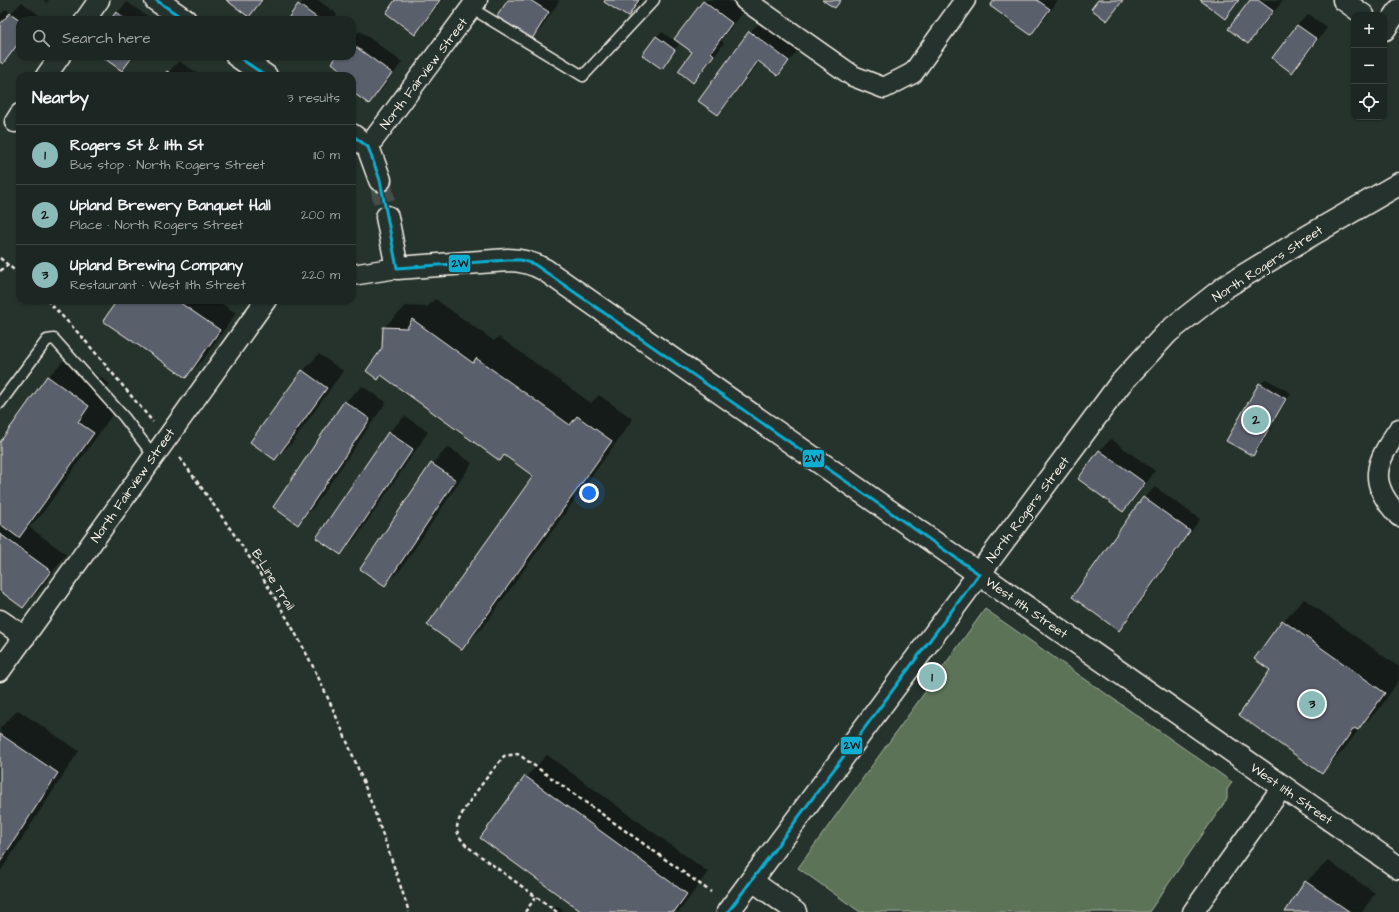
<!DOCTYPE html>
<meta charset="utf-8">
<style>
:root{--surface:#1c2622;--page:#29322f;--text:#f1f3f6;--muted:#a0a5a5;--line:#3a4340;--accent:#8bbbb9}
body{margin:0;font-family:"Architects Daughter",sans-serif;background:var(--page);color:var(--text)}
.controls{position:absolute;right:12px;top:12px;display:grid;overflow:hidden;border-radius:8px;box-shadow:0 1px 3px #0004}
.controls button{width:36px;height:36px;display:grid;place-items:center;padding:0;border:0;border-bottom:1px solid var(--line);background:var(--surface);color:var(--text);font:20px sans-serif}
.you{position:absolute;left:589px;top:493px;width:14px;height:14px;margin:-10px;border:3px solid #fff;border-radius:50%;background:#1a73e8;box-shadow:0 0 0 6px #1a73e833}
.badge{display:grid;place-items:center;width:26px;height:26px;border-radius:50%;background:var(--accent);color:#111;font-size:13px;font-weight:700}
.pin{position:absolute;translate:-50% -50%;border:2px solid #fff;box-shadow:0 1px 4px #0006}
.list{margin:0;padding:0;list-style:none}
h2{display:flex;justify-content:space-between;align-items:center;height:52px;margin:0;padding:0 16px;font-size:17px}
h2 small{font-size:13px;font-weight:400;color:var(--muted)}
.list li{display:grid;grid-template-columns:26px 1fr auto;gap:12px;align-items:center;box-sizing:border-box;height:60px;padding:0 16px;border-top:1px solid var(--line)}
.list b{display:block;font-size:15px;white-space:nowrap}
.list p{margin:0;font-size:13px;white-space:nowrap;color:var(--muted)}
.list em{font-size:13px;font-style:normal;color:var(--muted)}
.icon{flex:none;width:22px;height:22px;fill:none;stroke:currentColor;stroke-width:2;stroke-linecap:round;stroke-linejoin:round}
.map{position:relative;flex:none;width:1399px;height:912px;overflow:hidden}
.search{position:absolute;background:var(--surface);box-shadow:0 1px 3px #0004;left:16px;top:16px;width:340px;height:44px;display:flex;align-items:center;gap:10px;box-sizing:border-box;padding:0 14px;border-radius:12px;color:var(--muted);font-size:15px}
.panel{position:absolute;background:var(--surface);box-shadow:0 1px 3px #0004;left:16px;top:72px;width:340px;height:232px;border-radius:12px}
.map>svg:first-child{display:block}
.green{fill:#5b7358;stroke:#a8b2a0}
.shadow{fill:#0007}
.building{fill:#5a5e6c;stroke:#f4f1e8}
.lines{fill:none;stroke-linecap:round;stroke-linejoin:round}
.secondary-tunnel{stroke:#455049;stroke-width:22;stroke-dasharray:22 11;stroke-linecap:butt}
.lane-casing{stroke:#f4f1e8;stroke-width:13}
.street-casing{stroke:#f4f1e8;stroke-width:23}
.secondary-casing{stroke:#f4f1e8;stroke-width:25}
.path{stroke:#f4f1e8;stroke-width:2.5;stroke-dasharray:4 3;stroke-linecap:butt}
.lane{stroke:#26332d;stroke-width:10}
.street{stroke:#26332d;stroke-width:20}
.secondary{stroke:#26332d;stroke-width:22}
.bus-1-casing{stroke:#26332d;stroke-width:6}
.bus-1{stroke:#0dafd3;stroke-width:3}
.labels{text-anchor:middle;stroke-width:3;stroke-linejoin:round;paint-order:stroke}
.street-label{font-size:13px;fill:#f4f1e8;stroke:#26332d}
.line-badge{stroke:#26332d;stroke-width:1.5}
.pale-badge-label{font-size:11px;text-anchor:middle;font-weight:bold;fill:#111}
</style>
<div class="map">
<svg width="1399" height="912" viewBox="0 0 1399 912">
<rect width="100%" height="100%" fill="#26332d"/>
<filter id="ink" filterUnits="userSpaceOnUse"><feTurbulence type="fractalNoise" baseFrequency=".025" numOctaves="2"/><feDisplacementMap in="SourceGraphic" scale="8" xChannelSelector="R" yChannelSelector="G"/><feConvolveMatrix kernelMatrix="1 2 1 2 8 2 1 2 1" color-interpolation-filters="sRGB"/></filter>
<g filter="url(#ink)">
<path class="green" d="M985 609 1232 782 1227 790V799L1149 912H860L798 868Z"/>
<g class="shadow">
<path d="M43 0H49L47 3Z"/>
<path d="M228 0H264L249 16Z"/>
<path d="M304 0H318L337 14 333 20H288Z"/>
<path d="M396 0H442L426 22 415 33Z"/>
<path d="M509 0H558L559 1 541 29 530 40Z"/>
<path d="M606 0H642L627 16Z"/>
<path d="M705 0H727L743 11 721 41 724 43 704 70 693 81V52Z"/>
<path d="M996 0H1058L1042 23 1030 34Z"/>
<path d="M1099 0H1123L1107 20Z"/>
<path d="M1201 0H1241L1225 17Z"/>
<path d="M1251 0H1283L1259 32 1248 43Z"/>
<path d="M22 2 40 16 37 20H20V43L3 63 0 61V15L6 9 11 13Z"/>
<path d="M127 2 153 20H111Z"/>
<path d="M1309 14 1327 28 1303 60 1292 71 1274 58 1297 25Z"/>
<path d="M761 21 799 49 778 75 760 61 729 102 718 114 750 32Z"/>
<path d="M360 31 402 62 380 92 369 103 352 91V76H343L346 72 338 56H352V38Z"/>
<path d="M662 32 679 44 661 68 656 37Z"/>
<path d="M103 56H135L122 70Z"/>
<path d="M179 61 202 76H165Z"/>
<path d="M435 299 494 341 499 337 591 403 599 395 633 419 483 627 461 649 535 476 505 454 500 459 382 374 378 378 383 348 384 327 406 306 427 307Z"/>
<path d="M118 300H216L236 313 203 360 186 377Z"/>
<path d="M319 354 343 371 292 443 275 459 303 371Z"/>
<path d="M69 355 110 384 99 400 115 411 41 515 29 527 66 554 40 590 23 607 0 590V444L48 377Z"/>
<path d="M1266 379 1291 393 1258 450 1253 455 1260 384Z"/>
<path d="M362 386 386 402 314 507 298 524 345 402Z"/>
<path d="M405 416 428 432 357 537 340 554 388 433Z"/>
<path d="M1111 439 1155 471 1134 500 1123 511 1079 479 1100 450Z"/>
<path d="M448 447 472 463 401 569 385 585 432 464Z"/>
<path d="M1155 487 1200 519 1130 618 1119 629 1144 498Z"/>
<path d="M1304 599 1399 667V680L1380 708 1359 729 1343 751 1321 772 1271 670 1283 621Z"/>
<path d="M18 710 79 751 0 872V728Z"/>
<path d="M547 755 708 872 679 912H584L526 777Z"/>
<path d="M1328 861 1375 893 1362 912H1286L1306 882Z"/>
<path d="M557 906 565 912H552Z"/>
</g>
<g class="building">
<path d="M226 0H262L249 17Z"/>
<path d="M395 0H440L415 35 386 13Z"/>
<path d="M508 0H530L549 12 530 42 495 19Z"/>
<path d="M605 0H639L628 17 604 2Z"/>
<path d="M822 0H841L835 8Z"/>
<path d="M994 0H1037L1050 9 1031 35 990 6Z"/>
<path d="M1098 0H1123L1107 21 1091 9Z"/>
<path d="M1200 0H1239L1225 19Z"/>
<path d="M1250 0H1258L1273 11 1248 44 1228 29Z"/>
<path d="M703 1 732 23 711 52 714 55 693 83 678 71 692 52 674 39Z"/>
<path d="M298 4 320 20H287Z"/>
<path d="M116 12 126 20H110Z"/>
<path d="M10 13 20 20V41L3 64 0 62V24Z"/>
<path d="M1297 25 1317 39 1292 73 1272 58Z"/>
<path d="M749 31 789 61 778 76 758 61 718 115 698 101Z"/>
<path d="M656 36 675 50 662 69 642 55Z"/>
<path d="M352 44 392 73 369 104 352 92V76H342L344 73 332 63 337 56H352Z"/>
<path d="M101 56H133L122 71Z"/>
<path d="M167 71 175 76H164Z"/>
<path d="M117 300H176L220 330 186 378 103 321Z"/>
<path d="M412 319 473 363 476 358 570 425 577 416 612 441 462 650 427 625 533 476 504 455 500 461 381 375 378 380 366 371 382 348 383 327 407 328Z"/>
<path d="M302 370 327 388 275 460 250 442Z"/>
<path d="M47 376 89 406 78 422 94 433 19 538 0 524V442Z"/>
<path d="M1259 383 1286 399 1253 456 1226 441Z"/>
<path d="M344 401 370 419 298 525 273 507Z"/>
<path d="M388 432 413 449 341 555 316 538Z"/>
<path d="M1099 450 1145 483 1123 512 1078 479Z"/>
<path d="M431 463 456 480 385 586 360 569Z"/>
<path d="M1143 497 1190 531 1119 631 1072 597Z"/>
<path d="M0 534 51 571 23 608 0 591Z"/>
<path d="M1282 620 1385 693 1358 730 1354 728 1322 774 1239 715 1270 670 1254 659Z"/>
<path d="M0 734 58 773 0 862Z"/>
<path d="M525 776 687 894 674 912H582L480 838Z"/>
<path d="M1305 881 1350 912H1285Z"/>
</g>
<g class="lines">
<path class="secondary-tunnel" d="M380 180 387 217"/>
<g class="lane-casing">
<g id="lane">
<path d="M471 8 583 76 654 0"/>
<path d="M0 403 47 340 54 339 124 417 153 455"/>
</g>
</g>
<g class="street-casing">
<g id="street">
<path d="M745 0 853 76 884 88 913 73 965 0"/>
<path d="M1343 0 1364 15"/>
<path d="M85 20 99 0"/>
<path d="M1385 30 1399 9"/>
<path d="M46 76 60 56"/>
<path d="M15 122 20 114"/>
<path d="M368 147 477 0"/>
<path d="M352 275 397 268"/>
<path d="M1399 429C1375 464 1367 482 1399 516"/>
<path d="M0 620 25 637"/>
<path d="M0 671 266 300"/>
<path d="M751 880 796 912"/>
<path d="M1193 912 1283 786"/>
</g>
</g>
<g class="secondary-casing">
<g id="secondary">
<path d="M156 0 185 20"/>
<path d="M237 56 266 76"/>
<path d="M352 135 368 147 380 180"/>
<path d="M387 217 397 268 508 260C522 260 533 263 545 270L1399 868"/>
<path d="M728 912 1120 384 1168 332 1225 287 1309 236 1399 184"/>
</g>
</g>
<g class="path">
<path d="M0 258 20 275"/>
<path d="M0 271 8 265"/>
<path d="M47 300 83 338 153 422"/>
<path d="M180 458C234 532 288 610 326 694 359 765 385 838 409 912"/>
<path d="M525 912 536 897"/>
<path d="M557 912 468 847C463 842 457 836 457 828 457 813 493 770 504 756L518 754 711 892"/>
</g>
<use href="#lane" class="lane"/>
<use href="#street" class="street"/>
<use href="#secondary" class="secondary"/>
<g class="bus-1-casing">
<g id="bus-1">
<path d="M156 0 185 20"/>
<path d="M237 56 266 76"/>
<path d="M352 135 368 147 380 180 397 268 508 260H521L534 264 979 574 728 912"/>
</g>
</g>
<use href="#bus-1" class="bus-1"/>
</g>
</g>
<g class="labels">
<g class="street-label">
<text transform="translate(423 73) rotate(-53)" y="5">North Fairview Street</text>
<text transform="translate(1267 263) rotate(-33)" y="5">North Rogers Street</text>
<text transform="translate(132 485) rotate(-55)" y="5">North Fairview Street</text>
<text transform="translate(1027 509) rotate(-53)" y="5">North Rogers Street</text>
<text transform="translate(274 579) rotate(58)" y="5">B-Line Trail</text>
<text transform="translate(1027 607) rotate(35)" y="5">West 11th Street</text>
<text transform="translate(1292 793) rotate(35)" y="5">West 11th Street</text>
</g>
</g>
<g class="line-badge">
<rect x="448" y="254" width="23" height="19" rx="4" fill="#0dafd3"/>
<rect x="802" y="449" width="23" height="19" rx="4" fill="#0dafd3"/>
<rect x="840" y="736" width="23" height="19" rx="4" fill="#0dafd3"/>
</g>
<g class="pale-badge-label">
<text x="460" y="267">2W</text>
<text x="813" y="462">2W</text>
<text x="852" y="749">2W</text>
</g>
</svg>
<div class="controls">
<button>+</button>
<button>−</button>
<button><svg class="icon" aria-label="locate" viewBox="0 0 24 24"><circle cx="12" cy="12" r="6"/><path d="M12 2v4M12 18v4M2 12h4M18 12h4"/></svg></button>
</div>
<div class="you"></div>
<div class="pin badge" style="left:932px;top:677px">1</div>
<div class="pin badge" style="left:1256px;top:420px">2</div>
<div class="pin badge" style="left:1312px;top:704px">3</div>
<div class="search"><svg class="icon" aria-label="search" viewBox="0 0 24 24"><circle cx="10" cy="10" r="6"/><path d="M15 15l6 6"/></svg>Search here</div>
<section class="panel">
<h2>Nearby<small>3 results</small></h2>
<ul class="list">
<li><span class="badge">1</span><div><b>Rogers St &amp; 11th St</b><p>Bus stop · North Rogers Street</p></div><em>110 m</em></li>
<li><span class="badge">2</span><div><b>Upland Brewery Banquet Hall</b><p>Place · North Rogers Street</p></div><em>200 m</em></li>
<li><span class="badge">3</span><div><b>Upland Brewing Company</b><p>Restaurant · West 11th Street</p></div><em>220 m</em></li>
</ul>
</section>
</div>
